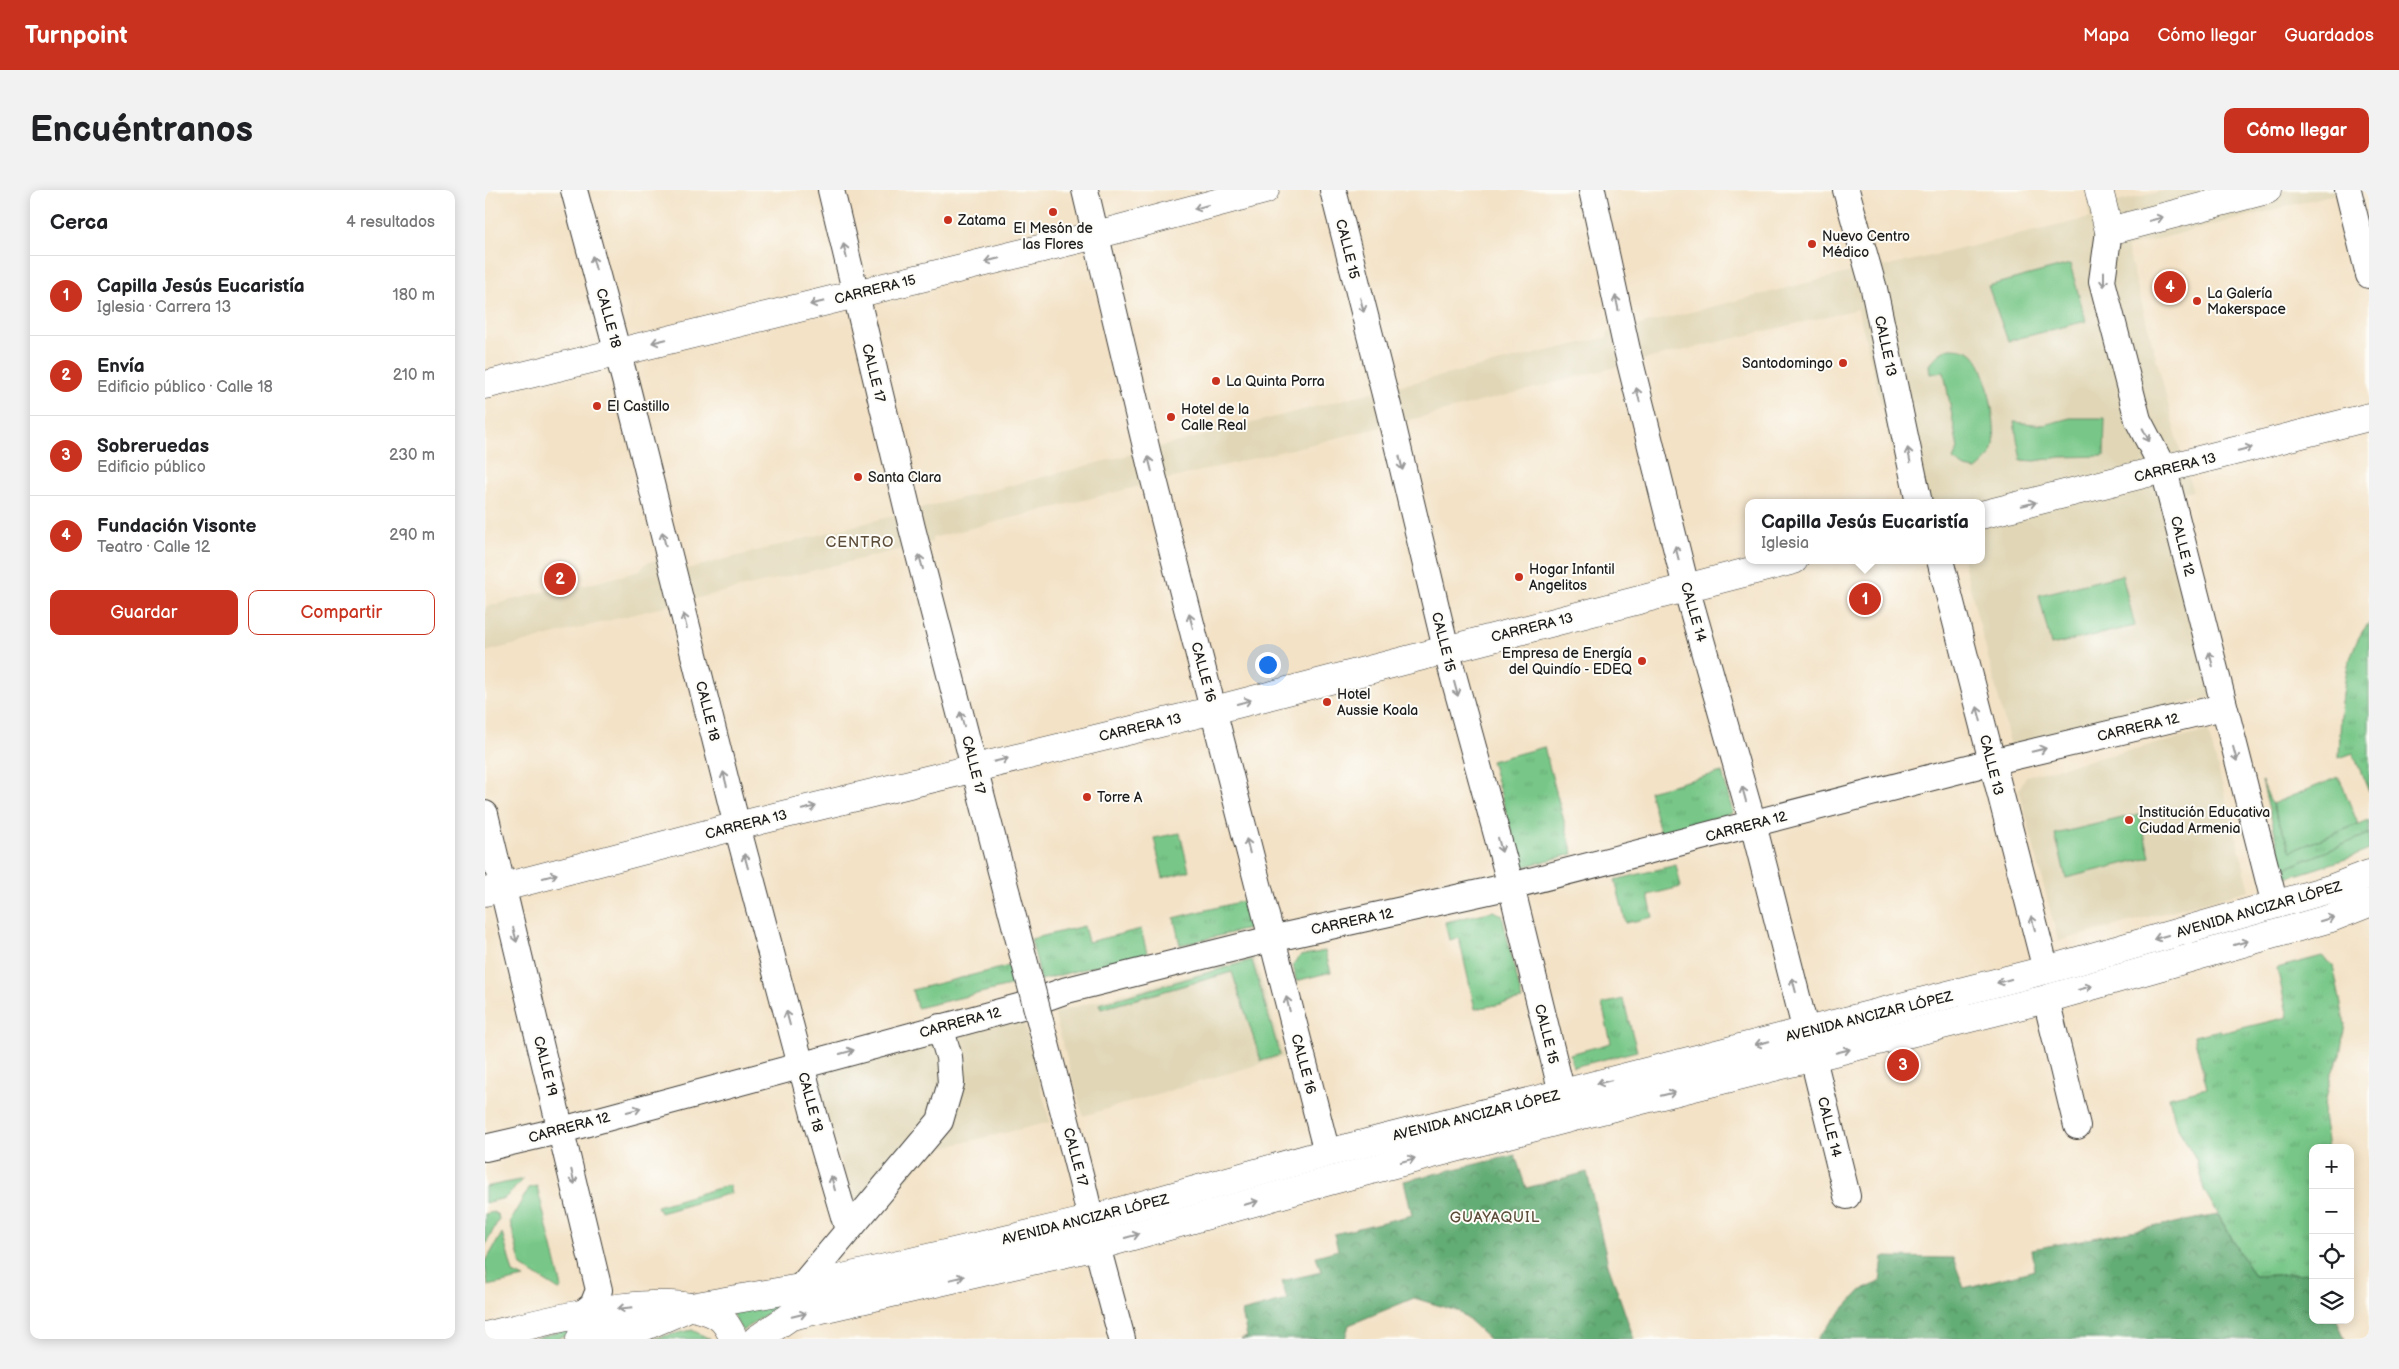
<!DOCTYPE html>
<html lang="es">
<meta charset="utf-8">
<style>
:root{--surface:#fff;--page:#f2f2f2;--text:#202124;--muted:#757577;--line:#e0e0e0;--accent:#c8321e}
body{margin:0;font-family:"Balsamiq Sans",sans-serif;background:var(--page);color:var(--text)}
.controls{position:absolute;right:15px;bottom:15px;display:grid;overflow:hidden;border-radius:10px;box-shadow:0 2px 12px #0003}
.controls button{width:45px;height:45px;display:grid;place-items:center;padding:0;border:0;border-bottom:1px solid var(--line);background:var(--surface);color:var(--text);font:25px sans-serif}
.you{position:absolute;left:782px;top:474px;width:18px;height:18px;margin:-12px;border:4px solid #fff;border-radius:50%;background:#1a73e8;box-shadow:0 0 0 8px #1a73e833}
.badge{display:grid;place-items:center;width:32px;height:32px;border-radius:50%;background:var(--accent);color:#fff;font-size:16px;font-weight:700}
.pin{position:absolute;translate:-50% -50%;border:2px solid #fff;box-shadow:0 1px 5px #0006}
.popup{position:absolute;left:1260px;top:309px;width:240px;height:65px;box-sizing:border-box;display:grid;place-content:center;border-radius:10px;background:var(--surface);filter:drop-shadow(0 1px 4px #0005);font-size:16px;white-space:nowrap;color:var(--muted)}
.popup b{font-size:19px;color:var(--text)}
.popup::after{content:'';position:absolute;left:50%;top:100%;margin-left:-10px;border:10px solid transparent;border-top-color:var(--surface)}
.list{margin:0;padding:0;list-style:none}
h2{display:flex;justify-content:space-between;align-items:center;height:65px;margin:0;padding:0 20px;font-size:21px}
h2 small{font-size:16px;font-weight:400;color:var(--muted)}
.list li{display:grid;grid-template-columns:32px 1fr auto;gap:15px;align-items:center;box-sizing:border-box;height:80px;padding:0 20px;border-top:1px solid var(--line)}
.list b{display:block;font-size:19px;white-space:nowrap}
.list p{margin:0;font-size:16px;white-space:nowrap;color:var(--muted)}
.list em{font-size:16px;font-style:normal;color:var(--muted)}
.actions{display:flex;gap:10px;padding:15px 20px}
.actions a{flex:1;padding:11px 0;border:1px solid var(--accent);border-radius:10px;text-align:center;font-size:18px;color:var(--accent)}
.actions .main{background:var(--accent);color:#fff}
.icon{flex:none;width:28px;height:28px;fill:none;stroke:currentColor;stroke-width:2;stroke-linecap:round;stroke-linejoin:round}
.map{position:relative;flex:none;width:1884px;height:1149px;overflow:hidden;border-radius:10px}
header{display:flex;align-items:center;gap:30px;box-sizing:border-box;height:70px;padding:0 25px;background:var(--accent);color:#fff}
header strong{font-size:24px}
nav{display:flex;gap:28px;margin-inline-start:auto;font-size:18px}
.intro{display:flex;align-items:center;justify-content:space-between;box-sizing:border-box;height:120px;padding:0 30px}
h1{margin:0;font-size:35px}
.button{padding:12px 22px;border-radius:10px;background:var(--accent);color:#fff;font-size:18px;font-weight:700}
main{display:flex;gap:30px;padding:0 30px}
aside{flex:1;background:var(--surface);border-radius:10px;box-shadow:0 2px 12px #0003}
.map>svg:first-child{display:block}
.built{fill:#e1d7b7}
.grass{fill:url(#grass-tufts);stroke:#4a7252}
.forest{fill:url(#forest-crowns);stroke:#3f6448}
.garden{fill:#78c788;stroke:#4a7252}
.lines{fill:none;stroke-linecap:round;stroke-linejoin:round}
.minor-casing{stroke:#3c3a36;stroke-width:28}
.tertiary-casing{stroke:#3c3a36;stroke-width:29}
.secondary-casing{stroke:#3c3a36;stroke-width:29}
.primary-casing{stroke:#3c3a36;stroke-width:29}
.minor{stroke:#fff;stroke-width:26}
.tertiary{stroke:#fff;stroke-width:28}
.secondary{stroke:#fff;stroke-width:28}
.primary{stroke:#fff;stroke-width:28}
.minor-bridge-casing{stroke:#3c3a36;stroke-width:28;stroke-linecap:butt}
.minor-bridge{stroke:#fff;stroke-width:26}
.oneway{stroke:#999}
.poi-dot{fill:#c8321e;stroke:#fdfcf7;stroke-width:2}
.labels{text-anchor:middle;stroke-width:4;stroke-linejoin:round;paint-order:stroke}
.poi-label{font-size:14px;fill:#1c1c1c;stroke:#fdfcf7;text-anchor:start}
.street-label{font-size:14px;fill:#1c1c1c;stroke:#fdfcf7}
.neighbourhood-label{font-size:15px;letter-spacing:1px;fill:#5c4d3a;stroke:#fdfcf7}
</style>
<header>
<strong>Turnpoint</strong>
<nav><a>Mapa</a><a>Cómo llegar</a><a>Guardados</a></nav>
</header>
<div class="intro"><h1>Encuéntranos</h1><a class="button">Cómo llegar</a></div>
<main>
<aside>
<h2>Cerca<small>4 resultados</small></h2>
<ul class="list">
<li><span class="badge">1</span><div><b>Capilla Jesús Eucaristía</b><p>Iglesia · Carrera 13</p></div><em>180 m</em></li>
<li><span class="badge">2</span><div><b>Envía</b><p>Edificio público · Calle 18</p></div><em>210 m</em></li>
<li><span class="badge">3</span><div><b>Sobreruedas</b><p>Edificio público</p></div><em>230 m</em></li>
<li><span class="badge">4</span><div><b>Fundación Visonte</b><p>Teatro · Calle 12</p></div><em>290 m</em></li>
</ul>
<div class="actions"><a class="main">Guardar</a><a>Compartir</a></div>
</aside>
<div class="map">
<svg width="1884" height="1149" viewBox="0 0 1884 1149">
<defs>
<pattern id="grass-tufts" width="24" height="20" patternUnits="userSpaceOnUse" patternTransform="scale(1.25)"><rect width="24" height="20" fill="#78c788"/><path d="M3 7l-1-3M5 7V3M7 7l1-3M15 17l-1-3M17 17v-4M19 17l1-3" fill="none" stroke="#67aa75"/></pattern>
<pattern id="forest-crowns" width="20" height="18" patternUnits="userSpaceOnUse" patternTransform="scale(1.25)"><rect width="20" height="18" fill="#62ac74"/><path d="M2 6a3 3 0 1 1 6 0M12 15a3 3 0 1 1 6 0" fill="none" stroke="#508b5e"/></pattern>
</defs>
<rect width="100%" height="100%" fill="#fdfcf7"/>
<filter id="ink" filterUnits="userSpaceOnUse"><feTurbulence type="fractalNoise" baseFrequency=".02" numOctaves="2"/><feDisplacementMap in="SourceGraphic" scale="10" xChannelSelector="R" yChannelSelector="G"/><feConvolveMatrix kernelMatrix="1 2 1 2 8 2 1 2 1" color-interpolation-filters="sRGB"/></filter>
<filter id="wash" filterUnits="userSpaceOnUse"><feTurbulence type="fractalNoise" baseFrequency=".0096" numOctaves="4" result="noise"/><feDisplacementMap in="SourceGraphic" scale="20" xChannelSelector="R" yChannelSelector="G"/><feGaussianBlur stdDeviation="1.12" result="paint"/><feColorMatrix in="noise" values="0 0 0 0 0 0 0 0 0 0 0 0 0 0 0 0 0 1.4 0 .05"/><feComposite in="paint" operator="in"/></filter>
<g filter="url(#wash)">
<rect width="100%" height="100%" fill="#f3e2c6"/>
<g class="built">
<path d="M1682 0H1877L1874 5 1852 11 1850 4 1642 57 1699 275 1708 301 1686 305 1727 507 1526 557 1478 370H1496V313H1420L1373 119 1162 169 921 231 635 301 447 348V352L209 409 0 462V417L92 393 93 397 155 381 161 373 197 363 202 379 887 202 1123 147 1122 143 1398 74 1399 77 1605 28 1603 19Z"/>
<path d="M1723 541 1765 700 1573 751 1534 599 1541 586Z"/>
<path d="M770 766 799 867 598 926 569 823Z"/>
<path d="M538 828 565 932 447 960 388 1029 366 1008 329 881Z"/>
</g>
<g class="grass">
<path d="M1884 433V602L1868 563 1854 568C1856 528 1855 465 1884 433Z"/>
<path d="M1059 557 1088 664 1037 677 1006 571Z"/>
<path d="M1237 582 1248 623 1175 642 1164 601Z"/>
<path d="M1777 591 1806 661 1884 630V644L1799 679Z"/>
<path d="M695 643 704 681 678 688 669 648Z"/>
<path d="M1191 675 1196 697 1163 705 1168 727 1141 733 1130 690Z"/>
<path d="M762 710 768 738 695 755 689 728Z"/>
<path d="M1009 721 1017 725 1037 810 990 819 974 748 964 750 960 732Z"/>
<path d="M599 736 603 752 656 739 662 763 556 790 546 749Z"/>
<path d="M840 761 846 782 811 791 808 774 815 766Z"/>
<path d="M1837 766 1848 775 1860 834 1855 865 1846 885 1838 925 1843 958H1828V1083L1769 1086 1719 1000 1711 969 1691 935 1684 907 1722 898 1709 846 1735 840 1736 843 1803 827 1792 778Z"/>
<path d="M524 776 529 795 432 818 427 800Z"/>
<path d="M1138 809 1152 861 1088 877 1085 864 1126 853 1117 814Z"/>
</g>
<g class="forest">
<path d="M1030 965 1041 998 1102 982 1123 1074 1149 1149H1004L975 1122 929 1108 864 1135 860 1149H756L762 1147 757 1122 802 1110 797 1091 836 1082 831 1066 853 1060 849 1044 927 1025 919 991Z"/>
<path d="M1733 1025 1769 1086 1828 1083V1130H1852L1860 1149H1331L1375 1101 1395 1092 1398 1067 1468 1068 1479 1098 1550 1080 1547 1059Z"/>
</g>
<g class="garden">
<path d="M1585 74 1601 131 1523 151 1503 96Z"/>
<path d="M1465 158C1472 158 1481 159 1487 163 1502 173 1512 238 1509 255 1507 267 1499 273 1491 280L1480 278 1468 270 1473 259 1459 182 1445 184 1444 175C1450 167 1455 162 1465 158Z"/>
<path d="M1585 228H1620L1619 266 1576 267 1550 271 1536 270 1529 232 1559 235Z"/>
<path d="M1637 385 1650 436 1566 455 1554 405Z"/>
<path d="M1854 587 1873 634 1806 661 1787 614Z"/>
<path d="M1654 624 1665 667 1581 688 1570 644Z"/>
<path d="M1884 644V660L1867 667 1801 688 1799 679Z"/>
<path d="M767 770 795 865 776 871 747 782 616 819 614 814Z"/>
<path d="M39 989 20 1008 0 1013V997Z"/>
<path d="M244 995 246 1003 175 1023 172 1016Z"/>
<path d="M52 996 77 1098 74 1100 36 1076 25 1031 44 998Z"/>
<path d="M8 1022 13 1025 14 1029 0 1056V1024Z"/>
<path d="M17 1043 28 1083 39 1088 3 1096 0 1073Z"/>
<path d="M590 1043 293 1116 257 1141 246 1121Z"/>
<path d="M93 1137 94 1142 68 1149H47Z"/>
<path d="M207 1140 225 1149H165Z"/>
</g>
</g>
<g filter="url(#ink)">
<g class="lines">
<g class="minor-casing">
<g id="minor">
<path d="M89 0 140 190 252 636 329 924 363 1040"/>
<path d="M346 0 427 338 522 704"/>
<path d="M600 0 666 278 842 963"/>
<path d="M848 0 904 220 961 459 1026 696 1077 903"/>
<path d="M1107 0 1142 160 1201 397 1268 634 1321 842"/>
<path d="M1361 0 1389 99 1434 313"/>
<path d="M1863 0 1884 85"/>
<path d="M1624 41 1617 91 1653 230 1679 280 1790 715"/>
<path d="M1455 370 1561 780"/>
<path d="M0 624 114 1100 108 1115 98 1123"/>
<path d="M1561 809 1592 936"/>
<path d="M1328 868 1362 1006"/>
<path d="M0 958 77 940 537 816 582 800 786 749 1026 696 1506 572 1738 517"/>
<path d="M598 996 612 1056 637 1149"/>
<path d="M315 1098 455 931 466 893 464 867 455 837"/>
</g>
</g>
<g class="tertiary-casing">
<g id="tertiary">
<path d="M0 195 611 45 780 0"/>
<path d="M1496 325 1884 227"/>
<path d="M0 702 252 636 729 520 1309 370"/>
</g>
</g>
<g class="secondary-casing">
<g id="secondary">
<path d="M1614 0 1624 41 1782 0"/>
<path d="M206 1117 315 1098 596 1032 842 963 1561 780 1845 699 1884 684"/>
<path d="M272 1149 306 1126 612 1056 848 990 1085 928 1561 809 1846 728 1884 713"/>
</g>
</g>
<g class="primary-casing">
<g id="primary">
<path d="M0 1146C56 1133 179 1097 231 1125 239 1129 245 1140 249 1149"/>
<path d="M95 1149 156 1138 198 1120"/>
</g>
</g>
<use href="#minor" class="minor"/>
<use href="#tertiary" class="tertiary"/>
<use href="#secondary" class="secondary"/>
<use href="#primary" class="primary"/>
<g class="minor-bridge-casing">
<path id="minor-bridge" d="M522 704 598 996"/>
</g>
<use href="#minor-bridge" class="minor-bridge"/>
</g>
<defs><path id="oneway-shaft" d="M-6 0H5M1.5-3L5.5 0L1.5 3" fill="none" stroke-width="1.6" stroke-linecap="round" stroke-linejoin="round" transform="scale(1.25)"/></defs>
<g class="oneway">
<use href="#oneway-shaft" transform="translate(716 17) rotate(165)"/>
<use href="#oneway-shaft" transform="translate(1671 29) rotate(-15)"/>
<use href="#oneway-shaft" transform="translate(360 61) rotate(-103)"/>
<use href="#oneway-shaft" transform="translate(507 70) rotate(166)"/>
<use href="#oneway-shaft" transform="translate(109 73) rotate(-105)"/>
<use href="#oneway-shaft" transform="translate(1619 89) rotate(90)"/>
<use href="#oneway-shaft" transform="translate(332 113) rotate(166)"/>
<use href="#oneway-shaft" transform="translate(1132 113) rotate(-102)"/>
<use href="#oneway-shaft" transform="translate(877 115) rotate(76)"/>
<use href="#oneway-shaft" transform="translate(174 151) rotate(166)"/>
<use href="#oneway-shaft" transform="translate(1153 205) rotate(-104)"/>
<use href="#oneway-shaft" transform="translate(1661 245) rotate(63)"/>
<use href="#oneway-shaft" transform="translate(1760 259) rotate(-14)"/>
<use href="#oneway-shaft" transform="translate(1424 265) rotate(-101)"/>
<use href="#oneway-shaft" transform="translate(916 273) rotate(77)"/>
<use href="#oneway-shaft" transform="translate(665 274) rotate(-104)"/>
<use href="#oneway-shaft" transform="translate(1544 314) rotate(-14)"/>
<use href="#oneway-shaft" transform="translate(179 349) rotate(-104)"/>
<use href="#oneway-shaft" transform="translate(1192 363) rotate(-104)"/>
<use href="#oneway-shaft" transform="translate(436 372) rotate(-105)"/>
<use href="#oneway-shaft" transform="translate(200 431) rotate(-104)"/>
<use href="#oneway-shaft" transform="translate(706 431) rotate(-105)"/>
<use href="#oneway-shaft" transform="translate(1726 469) rotate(-104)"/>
<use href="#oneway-shaft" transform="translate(971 499) rotate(75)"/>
<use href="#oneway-shaft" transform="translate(759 512) rotate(-15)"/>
<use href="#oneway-shaft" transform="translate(1494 524) rotate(-104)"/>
<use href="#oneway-shaft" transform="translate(477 529) rotate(-105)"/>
<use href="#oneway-shaft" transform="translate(1554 560) rotate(-13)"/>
<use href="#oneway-shaft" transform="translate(1750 564) rotate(75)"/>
<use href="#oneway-shaft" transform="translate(516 570) rotate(-13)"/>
<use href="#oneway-shaft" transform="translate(240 589) rotate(-104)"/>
<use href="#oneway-shaft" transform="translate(1259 604) rotate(-105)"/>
<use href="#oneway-shaft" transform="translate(324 618) rotate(-14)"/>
<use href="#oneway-shaft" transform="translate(1015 655) rotate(75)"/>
<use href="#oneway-shaft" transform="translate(763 656) rotate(-104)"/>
<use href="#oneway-shaft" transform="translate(261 671) rotate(-105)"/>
<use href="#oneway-shaft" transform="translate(65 686) rotate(-15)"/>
<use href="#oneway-shaft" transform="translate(1842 729) rotate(-17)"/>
<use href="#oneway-shaft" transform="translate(1548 733) rotate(-105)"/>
<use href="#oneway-shaft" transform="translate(30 745) rotate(76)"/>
<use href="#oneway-shaft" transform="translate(1676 747) rotate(164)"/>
<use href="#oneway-shaft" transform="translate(1756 753) rotate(-16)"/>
<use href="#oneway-shaft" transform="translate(1519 791) rotate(165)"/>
<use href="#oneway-shaft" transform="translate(1309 795) rotate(-104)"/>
<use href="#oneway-shaft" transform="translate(1600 798) rotate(-16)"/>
<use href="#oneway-shaft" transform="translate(803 814) rotate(-104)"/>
<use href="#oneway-shaft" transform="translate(303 828) rotate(-105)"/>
<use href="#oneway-shaft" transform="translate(1277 853) rotate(166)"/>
<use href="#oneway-shaft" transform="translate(1358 861) rotate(-14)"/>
<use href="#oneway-shaft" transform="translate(362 862) rotate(-15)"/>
<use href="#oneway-shaft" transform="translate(1119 892) rotate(166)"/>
<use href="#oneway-shaft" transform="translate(1183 904) rotate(-14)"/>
<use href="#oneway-shaft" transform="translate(149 920) rotate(-15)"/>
<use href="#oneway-shaft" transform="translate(923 970) rotate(-15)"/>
<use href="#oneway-shaft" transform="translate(88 987) rotate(77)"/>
<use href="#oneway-shaft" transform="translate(348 993) rotate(-105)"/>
<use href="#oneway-shaft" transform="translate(766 1013) rotate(-16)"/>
<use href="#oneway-shaft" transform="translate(647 1046) rotate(-15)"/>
<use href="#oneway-shaft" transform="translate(472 1088) rotate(-13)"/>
<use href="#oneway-shaft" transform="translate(140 1118) rotate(174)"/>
<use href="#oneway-shaft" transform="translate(314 1125) rotate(-13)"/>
</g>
</g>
<g class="poi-dot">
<circle cx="568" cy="22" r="5"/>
<circle cx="463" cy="30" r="5"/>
<circle cx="1327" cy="54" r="5"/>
<circle cx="1712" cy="111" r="5"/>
<circle cx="1358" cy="173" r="5"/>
<circle cx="731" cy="191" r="5"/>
<circle cx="112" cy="216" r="5"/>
<circle cx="686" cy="227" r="5"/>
<circle cx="373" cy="287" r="5"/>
<circle cx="1034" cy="387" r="5"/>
<circle cx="1157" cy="471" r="5"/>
<circle cx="842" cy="512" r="5"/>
<circle cx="602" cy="607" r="5"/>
<circle cx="1644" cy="630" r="5"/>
</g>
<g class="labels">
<g class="poi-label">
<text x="473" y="35">Zatama</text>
<text x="568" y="43" text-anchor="middle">El Mesón de<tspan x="568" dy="16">las Flores</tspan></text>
<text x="1337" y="51">Nuevo Centro<tspan x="1337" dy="16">Médico</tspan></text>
<text x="1722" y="108">La Galería<tspan x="1722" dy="16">Makerspace</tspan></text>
<text x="1348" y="178" text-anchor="end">Santodomingo</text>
<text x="741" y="196">La Quinta Porra</text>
<text x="122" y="221">El Castillo</text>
<text x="696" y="224">Hotel de la<tspan x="696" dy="16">Calle Real</tspan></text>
<text x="383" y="292">Santa Clara</text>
<text x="1044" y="384">Hogar Infantil<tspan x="1044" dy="16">Angelitos</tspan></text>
<text x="1147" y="468" text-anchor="end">Empresa de Energía<tspan x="1147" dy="16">del Quindío - EDEQ</tspan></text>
<text x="852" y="509">Hotel<tspan x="852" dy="16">Aussie Koala</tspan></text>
<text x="612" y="612">Torre A</text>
<text x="1654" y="627">Institución Educativa<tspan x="1654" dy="16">Ciudad Armenia</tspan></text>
</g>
<g class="street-label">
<text transform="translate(863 59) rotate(76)" y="5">CALLE 15</text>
<text transform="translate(390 99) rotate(-14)" y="5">CARRERA 15</text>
<text transform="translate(124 128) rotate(75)" y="5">CALLE 18</text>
<text transform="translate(1401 156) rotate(78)" y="5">CALLE 13</text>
<text transform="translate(389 183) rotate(76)" y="5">CALLE 17</text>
<text transform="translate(1690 277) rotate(-14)" y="5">CARRERA 13</text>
<text transform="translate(1698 356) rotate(76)" y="5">CALLE 12</text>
<text transform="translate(1209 422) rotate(74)" y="5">CALLE 14</text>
<text transform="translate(1047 437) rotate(-14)" y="5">CARRERA 13</text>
<text transform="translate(959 452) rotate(76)" y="5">CALLE 15</text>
<text transform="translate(719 482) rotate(75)" y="5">CALLE 16</text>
<text transform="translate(223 521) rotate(76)" y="5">CALLE 18</text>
<text transform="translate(655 537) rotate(-13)" y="5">CARRERA 13</text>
<text transform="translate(1653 537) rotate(-13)" y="5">CARRERA 12</text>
<text transform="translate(489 575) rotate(76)" y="5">CALLE 17</text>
<text transform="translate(1507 575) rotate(76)" y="5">CALLE 13</text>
<text transform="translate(261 634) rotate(-14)" y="5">CARRERA 13</text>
<text transform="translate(1261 636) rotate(-15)" y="5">CARRERA 12</text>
<text transform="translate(1774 719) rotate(-16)" y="5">AVENIDA ANCIZAR LÓPEZ</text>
<text transform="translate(867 731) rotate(-12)" y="5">CARRERA 12</text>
<text transform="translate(1384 826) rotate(-14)" y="5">AVENIDA ANCIZAR LÓPEZ</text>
<text transform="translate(475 832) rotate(-15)" y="5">CARRERA 12</text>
<text transform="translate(1062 844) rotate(76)" y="5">CALLE 15</text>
<text transform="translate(819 874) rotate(75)" y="5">CALLE 16</text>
<text transform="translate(61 876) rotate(76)" y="5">CALLE 19</text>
<text transform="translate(326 912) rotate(75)" y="5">CALLE 18</text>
<text transform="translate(991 925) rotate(-14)" y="5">AVENIDA ANCIZAR LÓPEZ</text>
<text transform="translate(84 937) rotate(-15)" y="5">CARRERA 12</text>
<text transform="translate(1345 937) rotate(76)" y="5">CALLE 14</text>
<text transform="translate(591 967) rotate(75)" y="5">CALLE 17</text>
<text transform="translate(600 1029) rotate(-14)" y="5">AVENIDA ANCIZAR LÓPEZ</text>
</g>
<g class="neighbourhood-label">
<text x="375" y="357">CENTRO</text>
<text x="1010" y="1032">GUAYAQUIL</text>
</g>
</g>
</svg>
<div class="controls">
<button>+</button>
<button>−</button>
<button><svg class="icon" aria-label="locate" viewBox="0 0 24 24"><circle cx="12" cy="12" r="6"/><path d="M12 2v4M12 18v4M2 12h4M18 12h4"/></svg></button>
<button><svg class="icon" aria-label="layers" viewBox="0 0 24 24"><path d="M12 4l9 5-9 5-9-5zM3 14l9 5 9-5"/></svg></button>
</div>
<div class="you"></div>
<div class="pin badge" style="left:1380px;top:409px">1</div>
<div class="popup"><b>Capilla Jesús Eucaristía</b>Iglesia</div>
<div class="pin badge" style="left:75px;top:389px">2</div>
<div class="pin badge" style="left:1418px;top:875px">3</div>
<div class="pin badge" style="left:1685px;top:97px">4</div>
</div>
</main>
